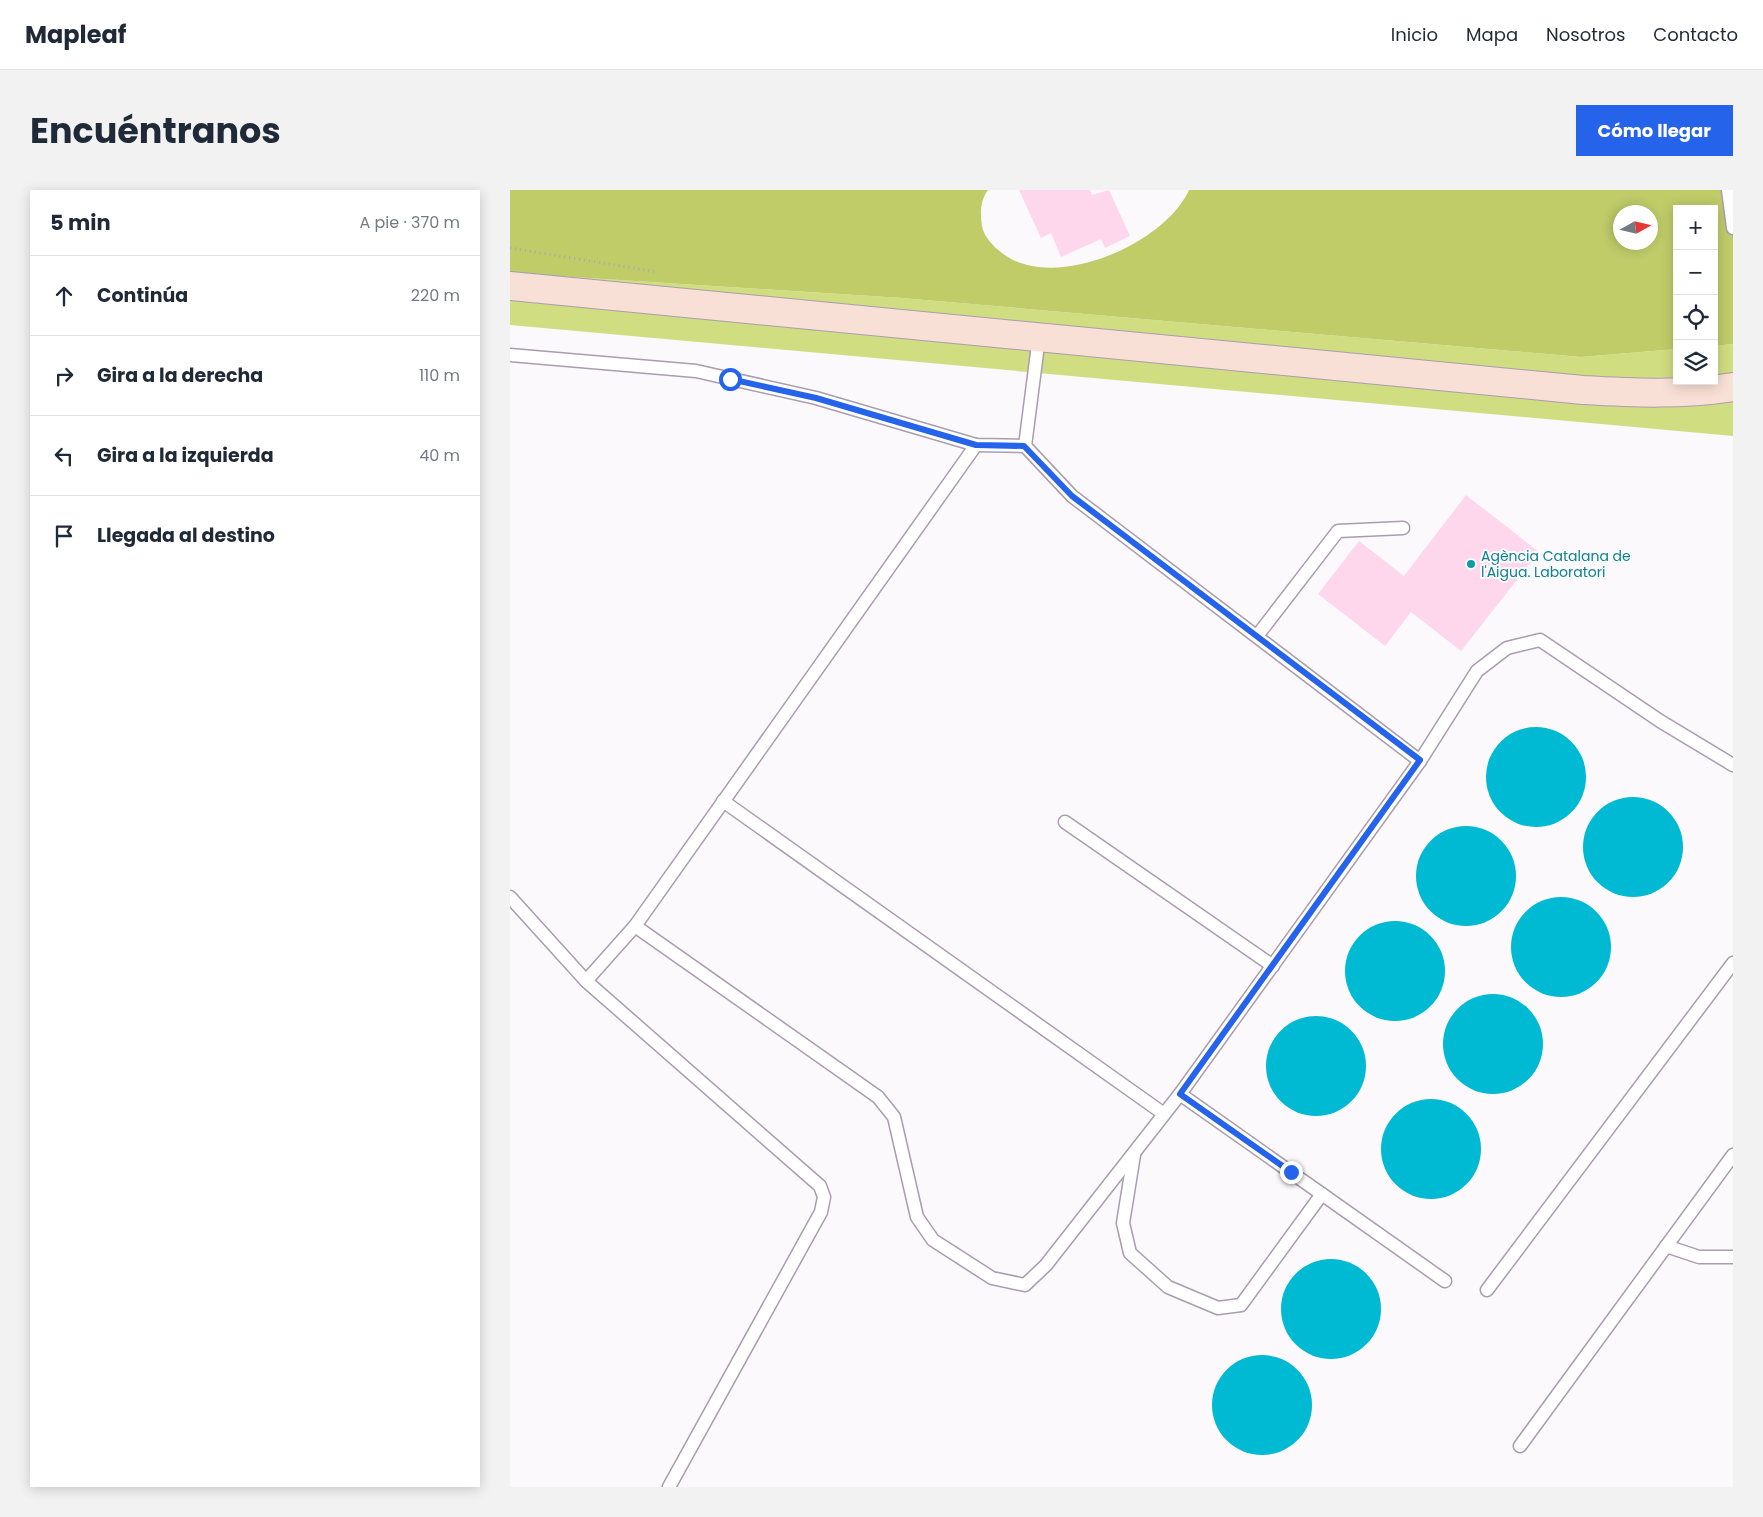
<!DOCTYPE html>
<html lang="es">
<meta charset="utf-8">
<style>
:root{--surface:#fff;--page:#f2f2f3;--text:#1f2937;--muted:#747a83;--line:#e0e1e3;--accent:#2563eb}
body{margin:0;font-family:Poppins,sans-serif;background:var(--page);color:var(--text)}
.controls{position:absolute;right:15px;top:15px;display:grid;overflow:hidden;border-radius:0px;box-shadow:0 2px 12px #0003}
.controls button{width:45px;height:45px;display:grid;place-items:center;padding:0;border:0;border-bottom:1px solid var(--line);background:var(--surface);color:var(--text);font:25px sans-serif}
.compass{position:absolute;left:1103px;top:15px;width:45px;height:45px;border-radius:50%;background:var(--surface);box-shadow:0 2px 12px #0003;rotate:82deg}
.stop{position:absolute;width:15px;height:15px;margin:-11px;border:4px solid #2563eb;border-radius:50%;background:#fff}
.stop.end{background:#2563eb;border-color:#fff;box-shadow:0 1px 5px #0008}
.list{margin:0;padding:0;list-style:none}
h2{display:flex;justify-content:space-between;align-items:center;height:65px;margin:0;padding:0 20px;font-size:21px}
h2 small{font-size:16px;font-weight:400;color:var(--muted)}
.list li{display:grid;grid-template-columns:32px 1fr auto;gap:15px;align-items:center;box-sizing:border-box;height:80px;padding:0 20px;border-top:1px solid var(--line)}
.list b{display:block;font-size:19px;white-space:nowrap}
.list em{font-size:16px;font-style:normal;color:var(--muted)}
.icon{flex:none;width:28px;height:28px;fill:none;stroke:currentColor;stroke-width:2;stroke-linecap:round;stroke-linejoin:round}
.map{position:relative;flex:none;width:1223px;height:1297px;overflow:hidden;border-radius:0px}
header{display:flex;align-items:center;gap:30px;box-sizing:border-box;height:70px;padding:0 25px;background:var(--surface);border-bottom:1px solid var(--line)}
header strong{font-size:24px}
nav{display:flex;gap:28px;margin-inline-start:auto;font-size:18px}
.intro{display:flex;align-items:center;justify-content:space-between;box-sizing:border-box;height:120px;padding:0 30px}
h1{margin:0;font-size:35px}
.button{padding:12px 22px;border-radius:0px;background:var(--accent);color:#fff;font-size:18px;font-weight:700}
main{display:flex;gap:30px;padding:0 30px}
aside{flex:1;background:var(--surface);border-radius:0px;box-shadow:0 2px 12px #0003}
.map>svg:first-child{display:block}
.green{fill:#d1dd81}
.forest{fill:#bfcc68;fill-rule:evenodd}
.water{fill:#00b9d2}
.building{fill:#fed7ec}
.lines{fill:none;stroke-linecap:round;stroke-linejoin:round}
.lane-casing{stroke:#a99dae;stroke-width:15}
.secondary-casing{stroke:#a99dae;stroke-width:30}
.path{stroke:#aca9ae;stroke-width:3;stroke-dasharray:1 4;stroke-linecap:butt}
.lane{stroke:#fff;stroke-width:12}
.secondary{stroke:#f9e0d6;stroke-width:28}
.route{stroke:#2563eb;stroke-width:6}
.culture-dot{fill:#0f9aa8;stroke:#fcf9fd;stroke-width:2}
.labels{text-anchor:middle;stroke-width:4;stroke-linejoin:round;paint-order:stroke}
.culture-label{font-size:14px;fill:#0d838f;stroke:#fcf9fd;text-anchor:start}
</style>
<header>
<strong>Mapleaf</strong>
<nav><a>Inicio</a><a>Mapa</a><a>Nosotros</a><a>Contacto</a></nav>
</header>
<div class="intro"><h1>Encuéntranos</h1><a class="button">Cómo llegar</a></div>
<main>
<aside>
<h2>5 min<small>A pie · 370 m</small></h2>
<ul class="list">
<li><svg class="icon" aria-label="ahead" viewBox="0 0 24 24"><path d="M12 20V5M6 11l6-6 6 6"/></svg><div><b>Continúa</b></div><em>220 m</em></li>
<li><svg class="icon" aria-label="right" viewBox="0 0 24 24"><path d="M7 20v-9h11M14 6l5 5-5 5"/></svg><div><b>Gira a la derecha</b></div><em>110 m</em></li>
<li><svg class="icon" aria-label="left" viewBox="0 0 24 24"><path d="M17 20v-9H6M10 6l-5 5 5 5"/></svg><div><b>Gira a la izquierda</b></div><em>40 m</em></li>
<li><svg class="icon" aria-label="arrive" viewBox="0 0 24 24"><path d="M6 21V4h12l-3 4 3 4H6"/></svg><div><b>Llegada al destino</b></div></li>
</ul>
</aside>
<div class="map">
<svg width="1223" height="1297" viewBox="0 0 1223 1297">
<rect width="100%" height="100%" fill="#fcf9fd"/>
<path class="green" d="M0 83 392 108 1071 167 1167 159V191H1204V156L1223 154V246L0 135Z"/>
<path class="forest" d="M0 0H478C470 11 470 23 472 36 474 47 483 56 492 63 543 103 655 54 679 0H1223V154L1204 156V19H1167V159L1071 167 392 108 0 83ZM1110 22H1140V52H1110Z"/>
<g class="water">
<circle cx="1026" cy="587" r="50"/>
<circle cx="1123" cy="657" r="50"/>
<circle cx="956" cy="686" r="50"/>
<circle cx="1051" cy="757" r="50"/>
<circle cx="885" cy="781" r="50"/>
<circle cx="983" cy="854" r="50"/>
<circle cx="806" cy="876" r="50"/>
<circle cx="921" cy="959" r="50"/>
<circle cx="821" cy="1119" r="50"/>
<circle cx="752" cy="1215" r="50"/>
</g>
<g class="building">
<path d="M509 0H580L582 5 599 0 620 46 595 58 591 49 551 67 541 43 531 48Z"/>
<path d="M956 305 1029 362 951 461 901 422 875 456 808 404 849 351 894 386Z"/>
</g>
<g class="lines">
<g class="lane-casing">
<g id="lane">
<path d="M1218 0 1223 38"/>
<path d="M0 165 186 181 306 208 466 255 515 256 562 306 910 571 967 481 997 458 1030 450 1150 531 1223 575"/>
<path d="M515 256 529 147"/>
<path d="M747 446 828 341 893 338"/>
<path d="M213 611 654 924"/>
<path d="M555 632 763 776"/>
<path d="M0 707 76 791 125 736 466 255"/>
<path d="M125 736 368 907 384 927 407 1027 423 1050 482 1088 515 1095 536 1075 670 904 910 571"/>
<path d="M76 791 310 996 314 1007 311 1022 159 1297"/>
<path d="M670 904 935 1091"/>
<path d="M624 965 613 1033 620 1063 658 1097 708 1118 731 1115 812 1004"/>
<path d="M1156 1056 1189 1067H1223"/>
<path d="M977 1100 1223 773"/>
<path d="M1010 1256 1223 965"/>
</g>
</g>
<g class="secondary-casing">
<path id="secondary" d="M0 96 1073 200C1125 203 1172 205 1223 197"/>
</g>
<path class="path" d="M0 58 148 82"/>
<use href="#lane" class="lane"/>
<use href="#secondary" class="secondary"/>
</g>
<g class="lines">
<path class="route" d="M220 189 306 208 466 255 514 256 562 306 910 570 670 904 781 982"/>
</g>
<circle class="culture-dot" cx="961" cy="374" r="5"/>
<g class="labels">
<g class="culture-label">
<text x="971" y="371">Agència Catalana de<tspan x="971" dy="16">l'Aigua. Laboratori</tspan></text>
</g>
</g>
</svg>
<div class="controls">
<button>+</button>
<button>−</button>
<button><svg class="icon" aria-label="locate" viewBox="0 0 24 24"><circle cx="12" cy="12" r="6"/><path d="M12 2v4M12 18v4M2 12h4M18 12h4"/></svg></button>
<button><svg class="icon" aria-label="layers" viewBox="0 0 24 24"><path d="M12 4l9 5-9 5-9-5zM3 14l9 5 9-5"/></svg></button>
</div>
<svg class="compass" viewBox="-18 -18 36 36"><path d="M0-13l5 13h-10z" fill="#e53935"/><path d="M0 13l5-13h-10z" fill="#747a83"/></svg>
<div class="stop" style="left:220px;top:189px"></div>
<div class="stop end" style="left:781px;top:982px"></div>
</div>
</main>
